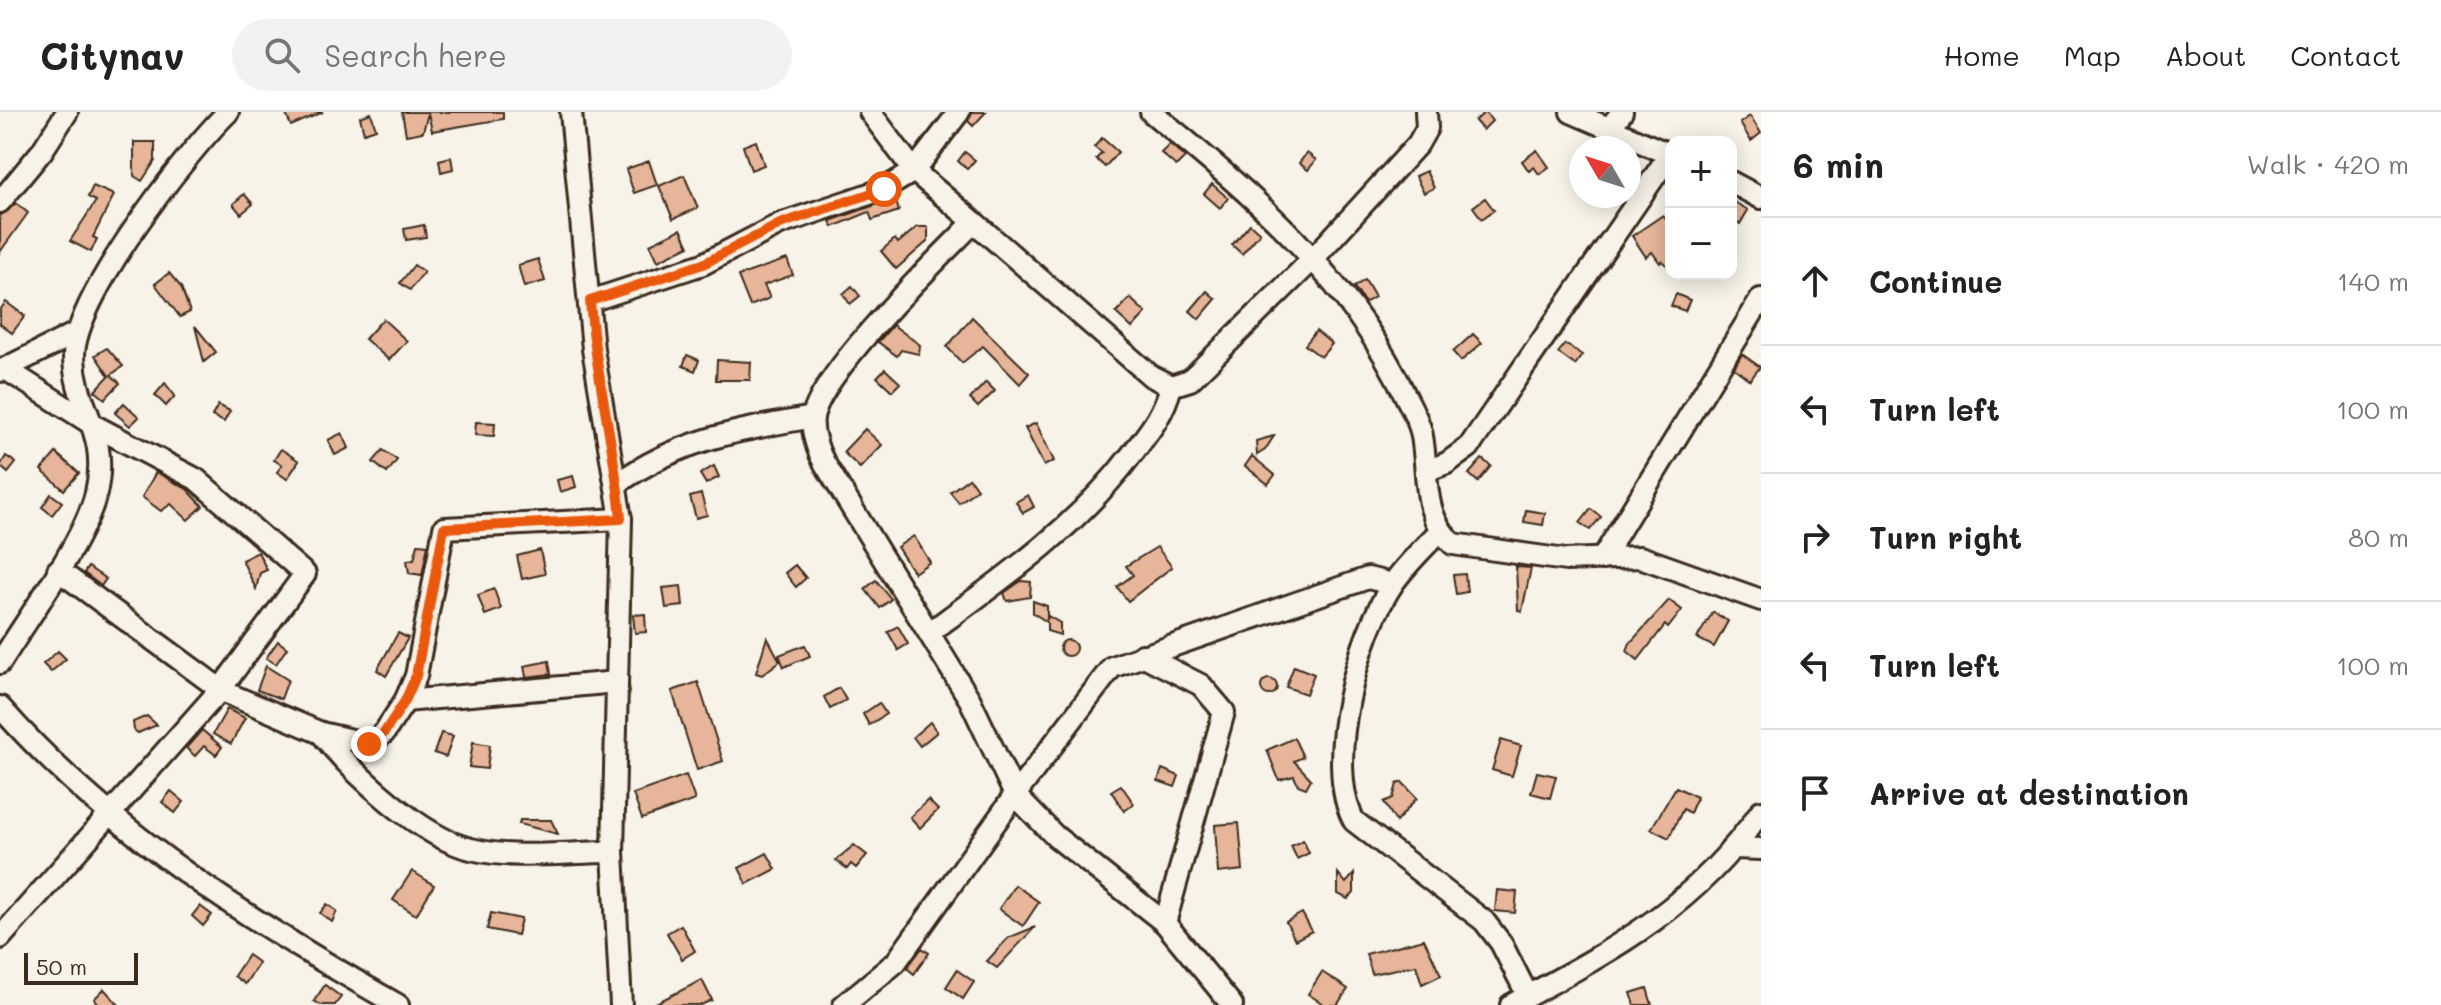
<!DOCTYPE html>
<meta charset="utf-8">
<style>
:root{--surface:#fff;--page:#f2f2f2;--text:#222;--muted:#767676;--line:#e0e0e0}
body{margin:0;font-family:Mali,sans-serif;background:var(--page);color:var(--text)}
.controls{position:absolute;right:24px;top:24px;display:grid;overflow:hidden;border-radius:16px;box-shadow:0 4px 20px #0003}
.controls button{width:72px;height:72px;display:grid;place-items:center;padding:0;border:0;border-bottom:2px solid var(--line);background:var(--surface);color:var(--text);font:40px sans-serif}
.compass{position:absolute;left:1569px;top:24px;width:72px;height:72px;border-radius:50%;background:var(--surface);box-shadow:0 4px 20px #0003;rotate:309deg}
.scale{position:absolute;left:24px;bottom:20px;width:114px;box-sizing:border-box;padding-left:8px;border:4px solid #3b2a1e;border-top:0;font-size:22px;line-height:28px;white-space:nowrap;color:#3b2a1e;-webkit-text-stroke:6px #f7f3e8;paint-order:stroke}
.stop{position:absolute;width:24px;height:24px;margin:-18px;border:6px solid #ea580c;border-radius:50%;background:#fff}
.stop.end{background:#ea580c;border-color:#fff;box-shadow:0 2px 8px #0008}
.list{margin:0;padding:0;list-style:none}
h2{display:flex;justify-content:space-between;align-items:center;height:104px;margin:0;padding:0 32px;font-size:34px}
h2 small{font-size:26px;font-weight:400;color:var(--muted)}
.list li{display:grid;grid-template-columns:52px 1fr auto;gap:24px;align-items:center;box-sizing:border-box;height:128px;padding:0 32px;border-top:2px solid var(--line)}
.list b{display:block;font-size:30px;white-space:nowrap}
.list em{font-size:26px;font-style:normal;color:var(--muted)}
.icon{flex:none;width:44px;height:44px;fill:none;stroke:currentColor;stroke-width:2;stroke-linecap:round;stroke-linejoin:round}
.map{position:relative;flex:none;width:1761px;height:893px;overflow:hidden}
header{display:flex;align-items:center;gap:48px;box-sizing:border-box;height:112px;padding:0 40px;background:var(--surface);border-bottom:2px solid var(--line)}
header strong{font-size:38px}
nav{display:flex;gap:44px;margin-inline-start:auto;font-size:28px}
.search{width:560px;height:72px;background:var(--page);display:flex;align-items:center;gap:20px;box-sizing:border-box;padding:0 28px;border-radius:44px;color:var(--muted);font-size:30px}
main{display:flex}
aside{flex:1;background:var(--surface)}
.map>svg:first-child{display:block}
.building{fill:#e7b599;stroke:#3b2a1e;stroke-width:2}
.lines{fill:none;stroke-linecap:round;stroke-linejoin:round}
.minor-casing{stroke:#3b2a1e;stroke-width:26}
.minor{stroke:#f7f3e8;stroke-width:20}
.route{stroke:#ea580c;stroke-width:10}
</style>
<header>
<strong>Citynav</strong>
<div class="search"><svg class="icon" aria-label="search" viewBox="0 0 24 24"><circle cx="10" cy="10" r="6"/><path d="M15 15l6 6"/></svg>Search here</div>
<nav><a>Home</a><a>Map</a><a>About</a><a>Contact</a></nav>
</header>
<main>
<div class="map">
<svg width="1761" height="893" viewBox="0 0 1761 893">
<rect width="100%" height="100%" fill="#f7f3e8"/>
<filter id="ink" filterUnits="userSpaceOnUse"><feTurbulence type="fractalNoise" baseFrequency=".0125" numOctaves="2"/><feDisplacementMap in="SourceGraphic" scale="16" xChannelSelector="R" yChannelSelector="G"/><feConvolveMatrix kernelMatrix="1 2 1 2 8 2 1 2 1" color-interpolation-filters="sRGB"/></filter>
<g filter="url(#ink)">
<g class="building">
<path d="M285 0H323L291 14Z"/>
<path d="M402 0H503V7L432 19 428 1 423 20 406 23Z"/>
<path d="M972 0H986L973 14 968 9Z"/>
<path d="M1485 0 1492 9 1483 18 1475 9Z"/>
<path d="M371 1 376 17 364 21 360 5Z"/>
<path d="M1750 4 1761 21 1751 29 1740 11Z"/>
<path d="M1102 26 1118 40 1105 55 1096 47 1102 41 1094 35Z"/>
<path d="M756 29 764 53 751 58 743 34Z"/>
<path d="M134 30H155V49L142 69 134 64Z"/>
<path d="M1170 32 1185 45 1176 54 1161 41Z"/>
<path d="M1537 38 1549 55 1539 62 1534 55 1529 59 1522 49Z"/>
<path d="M965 40 975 48 967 57 958 49Z"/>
<path d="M1307 41 1316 48 1308 58 1299 51Z"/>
<path d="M451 45 453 57 441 60 439 48Z"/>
<path d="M649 49 657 73 634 81 626 57Z"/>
<path d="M1426 59 1434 76 1424 81 1415 64Z"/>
<path d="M684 63 698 96 673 107 659 74Z"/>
<path d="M1212 72 1228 86 1220 96 1204 82Z"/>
<path d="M93 74 114 83 93 125 97 127 91 140 70 129 96 89 88 85Z"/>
<path d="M244 82 253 92 241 102 233 92Z"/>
<path d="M895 86 899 99 872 108 869 100 833 115 830 109Z"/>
<path d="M1485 86 1494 98 1482 107 1473 95Z"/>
<path d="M1731 88 1748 98 1740 112 1731 107Z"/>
<path d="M16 91 28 101 0 140V104Z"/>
<path d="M1663 103 1671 111V156L1662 149 1660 151 1652 140 1646 145 1632 124Z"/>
<path d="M1250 112 1260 121 1242 142 1232 133Z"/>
<path d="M424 113 426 125 406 128 404 117Z"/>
<path d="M917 115H928V129L896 157 881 139 895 127 898 131Z"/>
<path d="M681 117 689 134 658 149 650 132Z"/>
<path d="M538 147 545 169 524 175 518 153Z"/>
<path d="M787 147 793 163 764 173 770 186 750 194 738 164Z"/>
<path d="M414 153 424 160 410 178 400 171Z"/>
<path d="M169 161 181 175 190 200 180 205 155 172Z"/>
<path d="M1365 168 1375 185 1365 191 1354 175Z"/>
<path d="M852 174 860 184 850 192 843 182Z"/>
<path d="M1207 179 1216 187 1199 207 1190 199Z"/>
<path d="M1676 182 1690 188 1685 199 1671 194Z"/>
<path d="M1130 186 1146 201 1132 216 1116 201Z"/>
<path d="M6 190 25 204 12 221 0 212V198Z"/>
<path d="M972 205 1029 261 1020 272 983 234 962 251 947 235Z"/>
<path d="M383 207 407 229 389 248 365 227Z"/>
<path d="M893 213 920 233 919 242 901 238 897 244 878 230Z"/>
<path d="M195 214 216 240 204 250Z"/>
<path d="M1316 219 1332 232 1321 245 1305 233Z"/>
<path d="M1473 222 1482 231 1461 249 1453 240Z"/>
<path d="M1565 232 1582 243 1575 253 1558 241Z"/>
<path d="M107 236 123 254 111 263 120 271 105 287 95 279 109 264 95 243Z"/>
<path d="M1742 242 1760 255 1750 268 1734 256Z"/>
<path d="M687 243 699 248 695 259 683 254Z"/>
<path d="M717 248 751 250 750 268H716Z"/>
<path d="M885 257 900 271 892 279 877 265Z"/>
<path d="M986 270 995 279 978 295 970 287Z"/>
<path d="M165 271 175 284 166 294 155 283Z"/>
<path d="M124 291 139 305 130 314 115 301Z"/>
<path d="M218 293 230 299 224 310 212 304Z"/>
<path d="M476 310 495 311 494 324 475 323Z"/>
<path d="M1036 311 1054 349 1044 354 1025 316Z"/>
<path d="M865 317 882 333 860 356 843 340Z"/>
<path d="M342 321 349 336 335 343 328 328Z"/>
<path d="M1274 324 1265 338 1257 343 1256 329Z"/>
<path d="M281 337 299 349 287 367 277 360 282 353 274 348Z"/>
<path d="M383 338 397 348 387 361 373 350Z"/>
<path d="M56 341 79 361 64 378 41 358Z"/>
<path d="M6 344 16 351 8 361 0 354Z"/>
<path d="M1252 344 1275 363 1268 372 1245 354Z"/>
<path d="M1482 347 1491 354 1478 370 1469 362Z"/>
<path d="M714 354 719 365 706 372 700 362Z"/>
<path d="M156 360 187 377 203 394 188 408 171 392 161 399 142 385Z"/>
<path d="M573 364 576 375 560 380 557 368Z"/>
<path d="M969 366 977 377 959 391 950 380Z"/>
<path d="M51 382 62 390 52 403 42 395Z"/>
<path d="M701 382 707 403 696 406 690 385Z"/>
<path d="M1028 383 1034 395 1023 401 1016 390Z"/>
<path d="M1591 397 1601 405 1590 418 1580 411Z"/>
<path d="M1526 398 1545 401 1543 413 1524 410Z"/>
<path d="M914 424 930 450 914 461 897 435Z"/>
<path d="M418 432 428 433 422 463 409 461 407 448 414 447Z"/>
<path d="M1157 435 1172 455 1128 489 1117 475 1133 463 1126 454Z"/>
<path d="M540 438 545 462 522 467 517 444Z"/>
<path d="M258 440 267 458 260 461 256 477 242 448Z"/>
<path d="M795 453 806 466 796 475 785 461Z"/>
<path d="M88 455 106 467 101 474 84 461Z"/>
<path d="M1516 455 1531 456 1522 499 1518 498Z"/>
<path d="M1465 462 1467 480 1456 482 1453 463Z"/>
<path d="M876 468 891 487 880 496 865 477Z"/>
<path d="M1021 469 1031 470 1030 485 1007 489 1004 481Z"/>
<path d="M681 474 683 494 666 496 663 476Z"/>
<path d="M494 477 501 497 485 503 478 483Z"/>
<path d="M1669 488 1682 498 1668 516 1665 513 1638 548 1627 539 1630 531Z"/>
<path d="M1033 489 1047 494V508L1048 504 1060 511V523L1047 519V510L1033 501Z"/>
<path d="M1713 500 1728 509 1714 535 1697 526Z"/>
<path d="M645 502 646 520 635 521 633 503Z"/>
<path d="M898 514 908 532 898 538 888 520Z"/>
<path d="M398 521 408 526 386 564 377 558Z"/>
<path d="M767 525 780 549 762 563 756 561Z"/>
<circle cx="1068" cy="536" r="8"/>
<path d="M278 529 287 536 276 552 266 546Z"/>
<path d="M805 533 810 544 784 555 779 543Z"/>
<path d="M58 539 66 547 51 560 43 552Z"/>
<path d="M549 549 551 562 526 565 524 554Z"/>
<path d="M266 554 288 568 281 587 257 578Z"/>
<path d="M1294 554 1314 562 1306 582 1286 575Z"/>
<circle cx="1269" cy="575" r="8"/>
<path d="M698 570 723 649 697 658 672 579Z"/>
<path d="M839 576 846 588 830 597 824 585Z"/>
<path d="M879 591 886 602 869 613 863 602Z"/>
<path d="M227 597 245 606 231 632 213 622Z"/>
<path d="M147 604 157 613 138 621 134 618 133 610Z"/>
<path d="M930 610 937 620 920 634 913 625Z"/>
<path d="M202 618 222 635 216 643 204 634 195 644 186 636Z"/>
<path d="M441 621 453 624 446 645 434 641Z"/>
<path d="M1294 626 1303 645 1294 649 1311 667 1306 676 1298 673 1294 664 1279 668 1267 638Z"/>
<path d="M1501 628 1521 634 1512 664 1492 658Z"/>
<path d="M473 630 490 633 487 657 469 655Z"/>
<path d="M1162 657 1179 664 1175 675 1158 669Z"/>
<path d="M1537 660 1556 664 1550 686 1531 681Z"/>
<path d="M686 663 695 688 642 707 633 682Z"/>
<path d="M1402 670 1417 686 1396 710 1384 690 1393 686 1397 672Z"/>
<path d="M1121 673 1134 692 1124 699 1111 679Z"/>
<path d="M1676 675 1697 685 1690 701 1683 697 1669 726 1651 717Z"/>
<path d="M171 679 184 690 175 701 162 690Z"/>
<path d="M928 688 938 698 920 716 910 705Z"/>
<path d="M520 708H551L558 722 519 712Z"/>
<path d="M1239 711 1243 758 1218 761 1215 713Z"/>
<path d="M1303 728 1309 741 1297 747 1291 734Z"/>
<path d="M854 733 867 743 856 756 851 752 847 757 836 748Z"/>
<path d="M767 741 776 757 747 772 739 756Z"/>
<path d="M412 759 434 773 416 803 393 788Z"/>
<path d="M1338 761 1346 771 1354 762V781L1348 787 1338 782Z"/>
<path d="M1015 773 1039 790 1023 814 999 797Z"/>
<path d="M1497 778 1517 780 1515 801 1495 799Z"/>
<path d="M327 792 337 799 332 810 320 801Z"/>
<path d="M200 794 212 803 203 814 192 804Z"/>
<path d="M491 801 521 807 517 823 487 817Z"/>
<path d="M1302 801 1312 819 1295 828 1286 810Z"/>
<path d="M681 813 695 839 682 847 667 821Z"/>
<path d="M1035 815 997 856 987 849 1008 826Z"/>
<path d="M1424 827 1441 863 1422 872 1416 853 1372 862 1366 842Z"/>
<path d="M922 836 929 841 914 862 907 856Z"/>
<path d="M248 843 259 851 245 872 234 864Z"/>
<path d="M957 858 974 870 963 887 946 875Z"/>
<path d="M1322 860 1348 877 1337 893H1325L1308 882Z"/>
<path d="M702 868 712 888 701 893H652Z"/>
<path d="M325 873 341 885 335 893H321L314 889Z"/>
<path d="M1647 876 1652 893H1635L1631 881Z"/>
<path d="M104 877 119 893H99L94 887Z"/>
</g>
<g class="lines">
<g class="minor-casing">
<g id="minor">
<path d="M571 0 593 237 621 407 613 740 621 893"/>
<path d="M959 0 914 59 974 110"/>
<path d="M1151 0C1251 80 1350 166 1406 285 1412 297 1420 311 1422 324 1429 364 1421 403 1453 432L1566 448 1640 445 1761 488"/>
<path d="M1571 0 1671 43"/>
<path d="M1608 18 1622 0"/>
<path d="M1731 70 1761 86"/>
<path d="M0 90 42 39 67 0"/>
<path d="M590 189 703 152 780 112 884 77 914 59 870 0"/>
<path d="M0 259 76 221"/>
<path d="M1426 359 1447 351 1469 335 1670 42"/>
<path d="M618 371C680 327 740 318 813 305"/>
<path d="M1439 420C1423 436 1407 452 1394 470 1358 522 1323 652 1354 709L1484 809 1501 831 1528 884"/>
<path d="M1602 447 1761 187"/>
<path d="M58 458 224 580 321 621 369 632 384 621 405 589 416 564 444 416 621 407"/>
<path d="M930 520C1004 466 1076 416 1132 342 1149 320 1164 302 1171 274"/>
<path d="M1142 543 1201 573 1224 600 1165 811"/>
<path d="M0 551C27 507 85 428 96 381 110 319 75 297 74 245 73 187 185 42 228 0"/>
<path d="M405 589 617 570"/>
<path d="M0 595C114 724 250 809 398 893"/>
<path d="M321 621C351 660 422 726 471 737 515 748 568 740 613 740"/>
<path d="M1732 736 1761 737"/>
<path d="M0 826 220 578 305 462 196 367 95 314 7 258"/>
<path d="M844 893 896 850 1015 683 1112 555 1368 466 1392 472"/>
<path d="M1232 893 1165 811 1055 724 1015 683 970 588 825 352C818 340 811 320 813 305 822 259 938 147 974 110L1151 264 1171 274 1190 268 1312 148 1418 32 1427 16 1426 0"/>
<path d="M1511 893C1611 839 1695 796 1761 699"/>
</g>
</g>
<use href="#minor" class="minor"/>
</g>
</g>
<g class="lines" filter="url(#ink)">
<path class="route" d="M369 632 384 621 405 589 416 564 444 416 621 407C615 334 595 263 590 189L703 152 780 112 884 77"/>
</g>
</svg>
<div class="controls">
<button>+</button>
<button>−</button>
</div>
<svg class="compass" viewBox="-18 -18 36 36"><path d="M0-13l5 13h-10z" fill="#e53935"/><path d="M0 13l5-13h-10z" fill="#767676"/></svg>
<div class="scale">50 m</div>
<div class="stop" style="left:884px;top:77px"></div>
<div class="stop end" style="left:369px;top:632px"></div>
</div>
<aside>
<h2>6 min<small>Walk · 420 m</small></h2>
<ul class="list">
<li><svg class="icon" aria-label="ahead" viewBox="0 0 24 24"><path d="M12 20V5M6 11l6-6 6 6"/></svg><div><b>Continue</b></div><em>140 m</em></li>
<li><svg class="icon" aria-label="left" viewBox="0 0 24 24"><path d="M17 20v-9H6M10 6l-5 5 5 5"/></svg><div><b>Turn left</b></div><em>100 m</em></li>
<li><svg class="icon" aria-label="right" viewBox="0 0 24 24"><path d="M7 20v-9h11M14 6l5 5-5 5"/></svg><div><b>Turn right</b></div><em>80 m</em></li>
<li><svg class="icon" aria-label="left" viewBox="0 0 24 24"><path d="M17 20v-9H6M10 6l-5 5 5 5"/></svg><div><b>Turn left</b></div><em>100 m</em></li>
<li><svg class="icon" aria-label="arrive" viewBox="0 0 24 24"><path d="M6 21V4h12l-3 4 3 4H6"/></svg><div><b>Arrive at destination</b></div></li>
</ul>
</aside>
</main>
